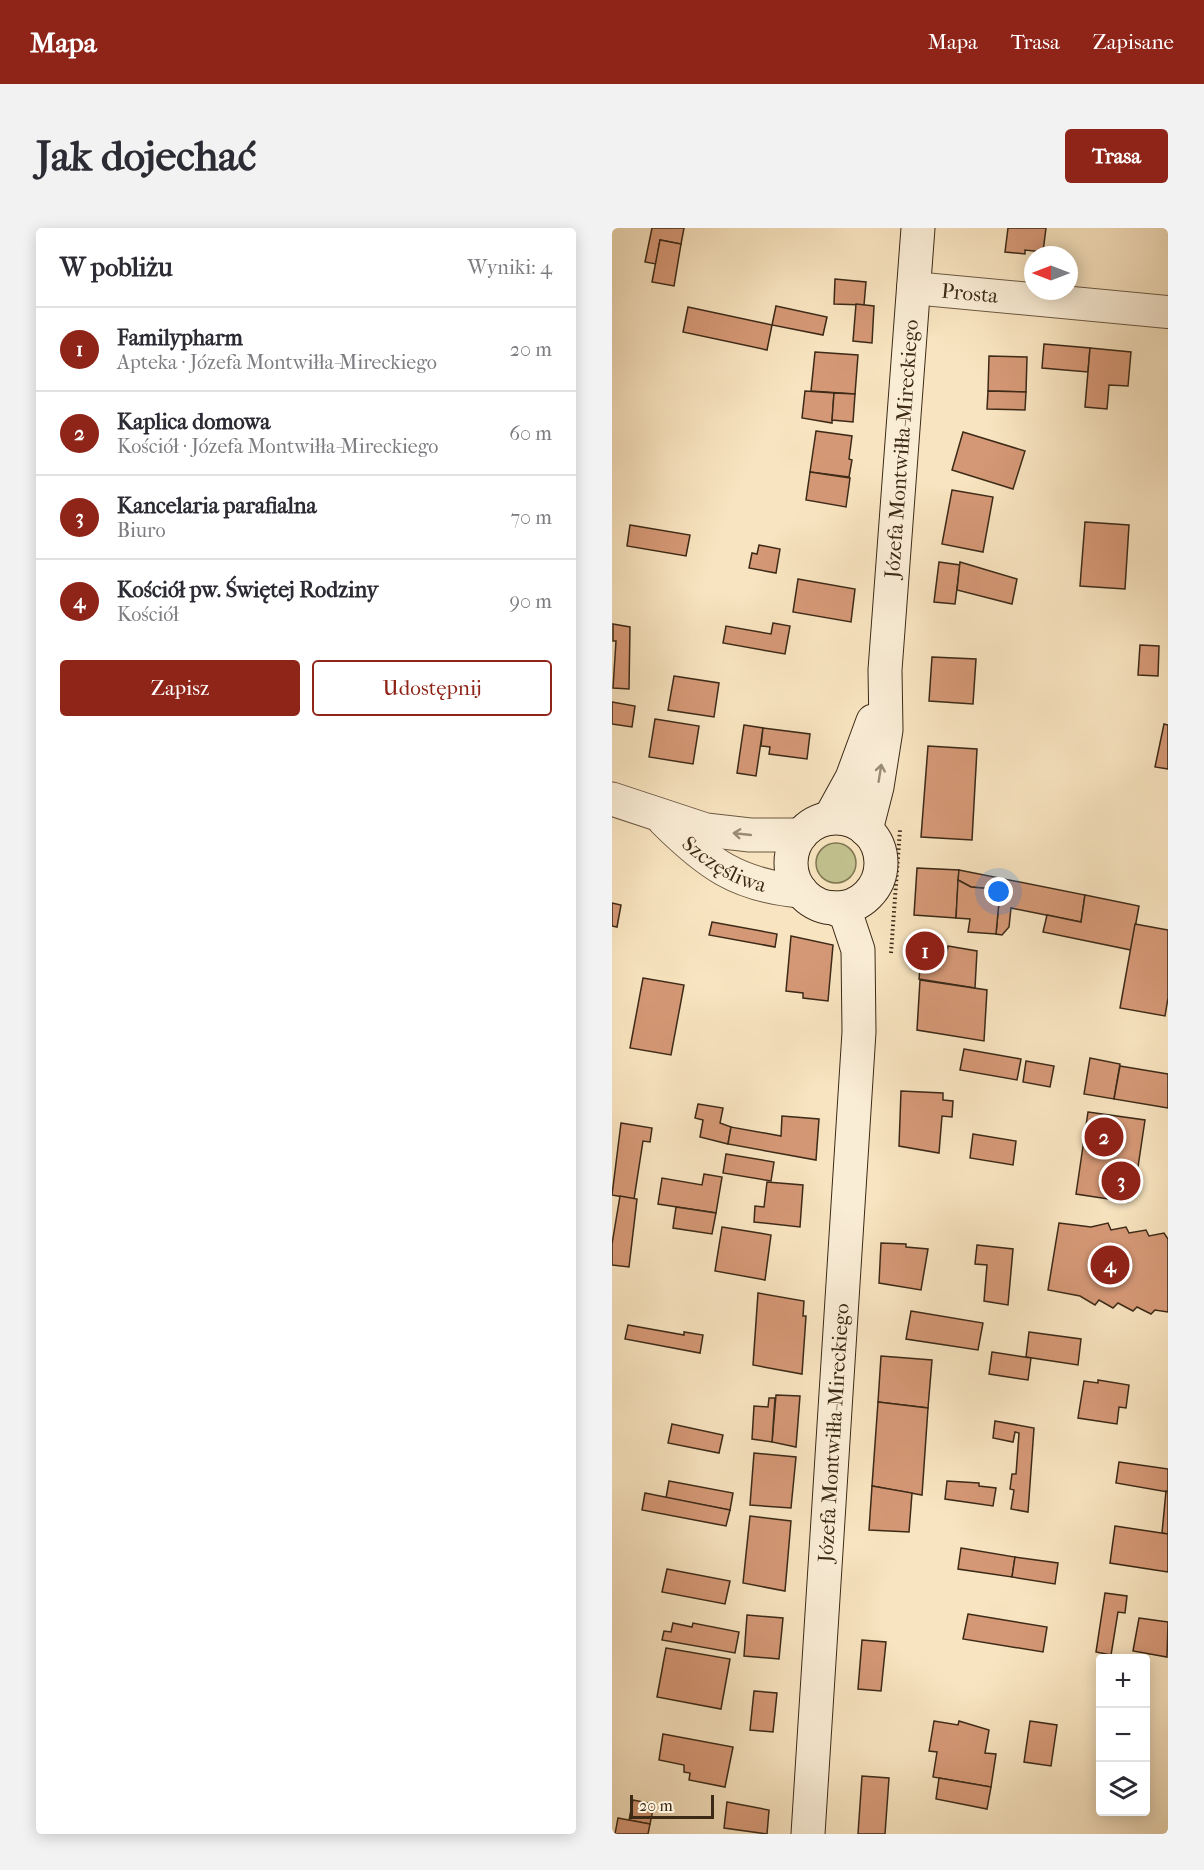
<!DOCTYPE html>
<html lang="pl">
<meta charset="utf-8">
<style>
:root{--surface:#fff;--page:#f2f2f3;--text:#2b2b33;--muted:#7c7c81;--line:#e1e1e2;--accent:#8f2418}
body{margin:0;font-family:"IM FELL French Canon",serif;background:var(--page);color:var(--text)}
.controls{position:absolute;right:18px;bottom:18px;display:grid;overflow:hidden;border-radius:6px;box-shadow:0 3px 15px #0003}
.controls button{width:54px;height:54px;display:grid;place-items:center;padding:0;border:0;border-bottom:2px solid var(--line);background:var(--surface);color:var(--text);font:30px sans-serif}
.compass{position:absolute;left:412px;top:18px;width:54px;height:54px;border-radius:50%;background:var(--surface);box-shadow:0 3px 15px #0003;rotate:270deg}
.scale{position:absolute;left:18px;bottom:15px;width:84px;box-sizing:border-box;padding-left:6px;border:3px solid #3c2a17;border-top:0;font-size:16px;line-height:21px;white-space:nowrap;color:#3c2a17;-webkit-text-stroke:4px #faedd6;paint-order:stroke}
.you{position:absolute;left:387px;top:664px;width:21px;height:21px;margin:-15px;border:4px solid #fff;border-radius:50%;background:#1a73e8;box-shadow:0 0 0 9px #1a73e833}
.badge{display:grid;place-items:center;width:39px;height:39px;border-radius:50%;background:var(--accent);color:#fff;font-size:20px;font-weight:700}
.pin{position:absolute;translate:-50% -50%;border:3px solid #fff;box-shadow:0 2px 6px #0006}
.list{margin:0;padding:0;list-style:none}
h2{display:flex;justify-content:space-between;align-items:center;height:78px;margin:0;padding:0 24px;font-size:26px}
h2 small{font-size:20px;font-weight:400;color:var(--muted)}
.list li{display:grid;grid-template-columns:39px 1fr auto;gap:18px;align-items:center;box-sizing:border-box;height:84px;padding:0 24px;border-top:2px solid var(--line)}
.list b{display:block;font-size:22px;white-space:nowrap}
.list p{margin:0;font-size:20px;white-space:nowrap;color:var(--muted)}
.list em{font-size:20px;font-style:normal;color:var(--muted)}
.actions{display:flex;gap:12px;padding:18px 24px}
.actions a{flex:1;padding:14px 0;border:2px solid var(--accent);border-radius:6px;text-align:center;font-size:21px;color:var(--accent)}
.actions .main{background:var(--accent);color:#fff}
.icon{flex:none;width:33px;height:33px;fill:none;stroke:currentColor;stroke-width:2;stroke-linecap:round;stroke-linejoin:round}
.map{position:relative;flex:none;width:556px;height:1606px;overflow:hidden;border-radius:6px}
header{display:flex;align-items:center;gap:36px;box-sizing:border-box;height:84px;padding:0 30px;background:var(--accent);color:#fff}
header strong{font-size:28px}
nav{display:flex;gap:33px;margin-inline-start:auto;font-size:21px}
.intro{display:flex;align-items:center;justify-content:space-between;box-sizing:border-box;height:144px;padding:0 36px}
h1{margin:0;font-size:42px}
.button{padding:15px 27px;border-radius:6px;background:var(--accent);color:#fff;font-size:21px;font-weight:700}
main{display:flex;gap:36px;padding:0 36px}
aside{flex:1;background:var(--surface);border-radius:6px;box-shadow:0 3px 15px #0003}
.map>svg:first-child{display:block}
.green{fill:#c2c28e;stroke:#7f7652;stroke-width:1.5}
.building{fill:#d59876;stroke:#3c2a17;stroke-width:1.5}
.lines{fill:none;stroke-linecap:round;stroke-linejoin:round}
.minor-casing{stroke:#6b5841;stroke-width:34}
.tertiary-casing{stroke:#6b5841;stroke-width:35}
.secondary-casing{stroke:#3c2a17;stroke-width:35}
.path{stroke:#3c2a17;stroke-width:4;stroke-dasharray:1.5 3;stroke-linecap:butt}
.minor{stroke:#faedd6;stroke-width:32}
.tertiary{stroke:#faedd6;stroke-width:33}
.secondary{stroke:#faedd6;stroke-width:33}
.oneway{stroke:#9b8c76}
.labels{text-anchor:middle;stroke-width:4.5;stroke-linejoin:round;paint-order:stroke}
.street-label{font-size:21px;fill:#3c2a17;stroke:#faedd6}
</style>
<header>
<strong>Mapa</strong>
<nav><a>Mapa</a><a>Trasa</a><a>Zapisane</a></nav>
</header>
<div class="intro"><h1>Jak dojechać</h1><a class="button">Trasa</a></div>
<main>
<aside>
<h2>W pobliżu<small>Wyniki: 4</small></h2>
<ul class="list">
<li><span class="badge">1</span><div><b>Familypharm</b><p>Apteka · Józefa Montwiłła-Mireckiego</p></div><em>20 m</em></li>
<li><span class="badge">2</span><div><b>Kaplica domowa</b><p>Kościół · Józefa Montwiłła-Mireckiego</p></div><em>60 m</em></li>
<li><span class="badge">3</span><div><b>Kancelaria parafialna</b><p>Biuro</p></div><em>70 m</em></li>
<li><span class="badge">4</span><div><b>Kościół pw. Świętej Rodziny</b><p>Kościół</p></div><em>90 m</em></li>
</ul>
<div class="actions"><a class="main">Zapisz</a><a>Udostępnij</a></div>
</aside>
<div class="map">
<svg width="556" height="1606" viewBox="0 0 556 1606">
<rect width="100%" height="100%" fill="#f8e4c0"/>
<filter id="stains"><feTurbulence type="fractalNoise" baseFrequency=".00333" numOctaves="4"/><feColorMatrix values="0 0 0 0 .2 0 0 0 0 .09 0 0 0 0 .02 0 0 0 .5 -.17"/></filter>
<radialGradient id="worn" r=".72"><stop offset=".6" stop-color="#630" stop-opacity="0"/><stop offset="1" stop-color="#630" stop-opacity=".3"/></radialGradient>
<circle class="green" cx="224" cy="635" r="20"/>
<g class="building">
<path d="M40 0H72L69 16 48 12 44 36 33 34Z"/>
<path d="M396 0H434L431 24 413 22V26L393 24Z"/>
<path d="M48 12 69 16 62 58 40 54Z"/>
<path d="M223 51 254 54 252 77 222 76Z"/>
<path d="M244 76 262 78 260 115 241 113Z"/>
<path d="M164 78 215 89 211 107 160 97Z"/>
<path d="M76 79 160 97 155 122 71 104Z"/>
<path d="M432 116 478 120 476 144 430 140Z"/>
<path d="M478 120 519 124 516 158 497 157 495 181 473 179Z"/>
<path d="M203 124 246 127 243 166 199 163Z"/>
<path d="M377 128 415 129 414 164 376 163Z"/>
<path d="M193 163 222 165 220 195 190 190Z"/>
<path d="M376 163 414 164 413 182 375 181Z"/>
<path d="M222 165 243 166 241 194 220 192Z"/>
<path d="M204 203 240 208 237 231 240 232 237 249 198 244Z"/>
<path d="M351 204 413 223 401 261 340 242Z"/>
<path d="M198 244 238 250 234 279 194 272Z"/>
<path d="M340 262 381 269 371 324 330 316Z"/>
<path d="M473 294 517 297 513 361 468 358Z"/>
<path d="M18 297 78 307 74 328 15 318Z"/>
<path d="M147 317 168 321 164 345 137 340 140 325 145 326Z"/>
<path d="M327 334 348 337 343 376 322 374Z"/>
<path d="M348 334 405 351 400 376 345 362Z"/>
<path d="M186 351 243 361 239 394 181 384Z"/>
<path d="M161 395 178 398 173 426 111 415 114 398 159 406Z"/>
<path d="M1 396 18 399 17 461 1 460 4 413H1Z"/>
<path d="M528 417 547 418 546 448 526 447Z"/>
<path d="M320 429 364 431 361 476 317 473Z"/>
<path d="M62 448 107 455 102 489 56 482Z"/>
<path d="M0 474 23 478 20 499 0 496Z"/>
<path d="M43 491 87 498 81 536 37 529Z"/>
<path d="M552 496 556 497V541L543 539Z"/>
<path d="M132 497 151 500 144 548 125 545Z"/>
<path d="M151 500 198 506 195 531 157 526 158 519 149 518Z"/>
<path d="M316 518 365 521 360 612 309 609Z"/>
<path d="M305 640 347 642 344 690 302 687Z"/>
<path d="M347 642 473 667 469 694 399 680 397 699 390 707 384 706 388 663 392 662 359 659 346 652Z"/>
<path d="M346 652 359 659 392 662 388 663 384 706 356 704 358 691 344 690Z"/>
<path d="M473 667 527 678 519 722 431 704 435 687 469 694Z"/>
<path d="M0 675 9 677 5 699 0 698Z"/>
<path d="M100 694 165 706 163 719 97 707Z"/>
<path d="M523 696 556 702V770L553 788 508 780Z"/>
<path d="M179 708 221 717 216 773 191 770V765L174 763Z"/>
<path d="M336 718 365 723 363 760 307 751 310 720 335 724Z"/>
<path d="M31 750 72 757 59 827 18 820Z"/>
<path d="M308 752 375 762 372 813 305 802Z"/>
<path d="M352 821 409 831 405 852 348 842Z"/>
<path d="M478 830 508 836 502 871 472 866Z"/>
<path d="M414 833 442 838 438 859 411 854Z"/>
<path d="M508 838 556 846V880L502 871Z"/>
<path d="M289 863 331 865V872L341 873 340 889 330 888 327 925 287 918Z"/>
<path d="M86 876 111 880 108 895 119 899 116 916 88 909 91 892 83 890Z"/>
<path d="M476 884 533 892 523 959 519 958 516 974 464 966Z"/>
<path d="M170 888 207 891 204 932 116 916 119 899 169 908Z"/>
<path d="M9 895 40 900 38 914 31 913 22 971 0 967Z"/>
<path d="M361 906 404 913 401 937 358 930Z"/>
<path d="M114 926 162 934 159 953 111 945Z"/>
<path d="M92 946 110 949 104 985 46 976 50 950 90 957Z"/>
<path d="M155 954 191 957 188 999 142 994 143 978 152 979Z"/>
<path d="M8 968 25 971 17 1039 0 1037V1016Z"/>
<path d="M64 979 104 985 100 1006 61 1000Z"/>
<path d="M447 995 479 999 496 995 499 1002 514 999 517 1005 534 1002 537 1008 552 1005 556 1011V1084L543 1082 539 1086 525 1079 521 1083 506 1075 501 1080 487 1072 483 1077 468 1068 436 1062Z"/>
<path d="M110 999 159 1007 153 1052 103 1043Z"/>
<path d="M269 1015 294 1016V1019L316 1021 309 1062 267 1055Z"/>
<path d="M365 1017 401 1021 396 1077 372 1073 375 1037 363 1036Z"/>
<path d="M146 1065 192 1073 191 1088H194L190 1146 141 1137Z"/>
<path d="M299 1083 371 1095 366 1122 294 1111Z"/>
<path d="M16 1097 72 1107V1104L91 1107 88 1125 13 1111Z"/>
<path d="M417 1104 469 1111 466 1137 414 1129Z"/>
<path d="M380 1124 419 1130 416 1152 377 1146Z"/>
<path d="M269 1128 320 1132 316 1180 266 1174Z"/>
<path d="M486 1152 517 1157 514 1180 507 1179 505 1196 466 1190 472 1153 486 1155Z"/>
<path d="M164 1167 188 1168 184 1219 160 1214Z"/>
<path d="M157 1170H163L160 1214 140 1211 142 1178 156 1179Z"/>
<path d="M266 1174 316 1180 310 1267 260 1258Z"/>
<path d="M383 1193 422 1200 416 1284 399 1281 402 1262 398 1261 400 1246H404L407 1205 403 1204 401 1214 381 1210Z"/>
<path d="M60 1196 111 1207 107 1225 56 1215Z"/>
<path d="M142 1225 184 1229 179 1280 138 1277Z"/>
<path d="M507 1234 556 1241V1264L504 1255Z"/>
<path d="M57 1253 121 1265 118 1282 54 1270Z"/>
<path d="M335 1253 367 1255V1258L384 1260 381 1278 333 1271Z"/>
<path d="M260 1258 300 1265 297 1304 257 1302Z"/>
<path d="M554 1263 556 1264V1306L550 1305Z"/>
<path d="M33 1265 118 1282 114 1298 30 1282Z"/>
<path d="M138 1288 179 1293 173 1363 131 1355Z"/>
<path d="M503 1298 556 1306V1344L498 1335Z"/>
<path d="M349 1320 403 1329 400 1349 346 1341Z"/>
<path d="M403 1329 446 1335 443 1356 400 1349Z"/>
<path d="M55 1341 118 1353 113 1376 50 1364Z"/>
<path d="M493 1365 515 1368 513 1385 506 1384 499 1427 484 1424Z"/>
<path d="M356 1386 435 1399 431 1424 351 1411Z"/>
<path d="M135 1387 171 1390 167 1431 132 1428Z"/>
<path d="M527 1390 556 1394 555 1429 521 1423Z"/>
<path d="M61 1395 80 1399 81 1395 127 1404 123 1425 50 1412 52 1403 59 1404Z"/>
<path d="M250 1412 274 1414 269 1463 246 1461Z"/>
<path d="M54 1420 118 1431 109 1481 45 1469Z"/>
<path d="M142 1463 165 1465 161 1504 138 1502Z"/>
<path d="M322 1493 346 1497 347 1493 377 1502 373 1525 384 1526 379 1559 321 1549 325 1524 317 1523Z"/>
<path d="M418 1493 445 1497 439 1538 412 1534Z"/>
<path d="M51 1506 121 1519 113 1559 77 1552 78 1545 72 1544V1537L47 1532Z"/>
<path d="M250 1548 277 1550 273 1606H246Z"/>
<path d="M327 1550 379 1559 375 1581 324 1571Z"/>
<path d="M21 1572 42 1576 38 1596 17 1592Z"/>
<path d="M115 1574 157 1582 155 1606 112 1600Z"/>
<path d="M6 1590 38 1596 36 1606H3Z"/>
</g>
<g class="lines">
<g class="minor-casing">
<g id="minor">
<path id="s1" d="M301 60 556 84"/>
</g>
</g>
<g class="tertiary-casing">
<g id="tertiary">
<path d="M0 571 94 602 138 607H189"/>
<path id="s2" d="M52 592C95 635 126 658 189 663"/>
</g>
</g>
<g class="secondary-casing">
<g id="secondary">
<path d="M218 590 240 550 261 493"/>
<circle cx="224" cy="635" r="45"/>
<path id="s3" d="M254 602 265 559 274 502 273 442 306 0"/>
<path id="s4" d="M196 1606 247 804 246 722 234 686 222 680"/>
</g>
</g>
<path class="path" d="M279 725 288 601"/>
<use href="#minor" class="minor"/>
<use href="#tertiary" class="tertiary"/>
<use href="#secondary" class="secondary"/>
</g>
<defs><path id="oneway-shaft" d="M-6 0H5M1.5-3L5.5 0L1.5 3" fill="none" stroke-width="1.6" stroke-linecap="round" stroke-linejoin="round" transform="scale(1.5)"/></defs>
<g class="oneway">
<use href="#oneway-shaft" transform="translate(268 545) rotate(-81)"/>
<use href="#oneway-shaft" transform="translate(130 606) rotate(-174)"/>
</g>
<g class="labels">
<g class="street-label">
<text dy="7" stroke="none"><textPath href="#s1" startOffset="57">Prosta</textPath></text>
<text dy="7" stroke="none"><textPath href="#s3" startOffset="384">Józefa Montwiłła-Mireckiego</textPath></text>
<text dy="7" stroke="none"><textPath href="#s2" startOffset="76">Szczęśliwa</textPath></text>
<text dy="7" stroke="none"><textPath href="#s4" startOffset="402">Józefa Montwiłła-Mireckiego</textPath></text>
</g>
</g>
<rect width="100%" height="100%" filter="url(#stains)"/>
<rect width="100%" height="100%" fill="url(#worn)"/>
</svg>
<div class="controls">
<button>+</button>
<button>−</button>
<button><svg class="icon" aria-label="layers" viewBox="0 0 24 24"><path d="M12 4l9 5-9 5-9-5zM3 14l9 5 9-5"/></svg></button>
</div>
<svg class="compass" viewBox="-18 -18 36 36"><path d="M0-13l5 13h-10z" fill="#e53935"/><path d="M0 13l5-13h-10z" fill="#7c7c81"/></svg>
<div class="scale">20 m</div>
<div class="you"></div>
<div class="pin badge" style="left:313px;top:723px">1</div>
<div class="pin badge" style="left:492px;top:909px">2</div>
<div class="pin badge" style="left:509px;top:953px">3</div>
<div class="pin badge" style="left:498px;top:1037px">4</div>
</div>
</main>
